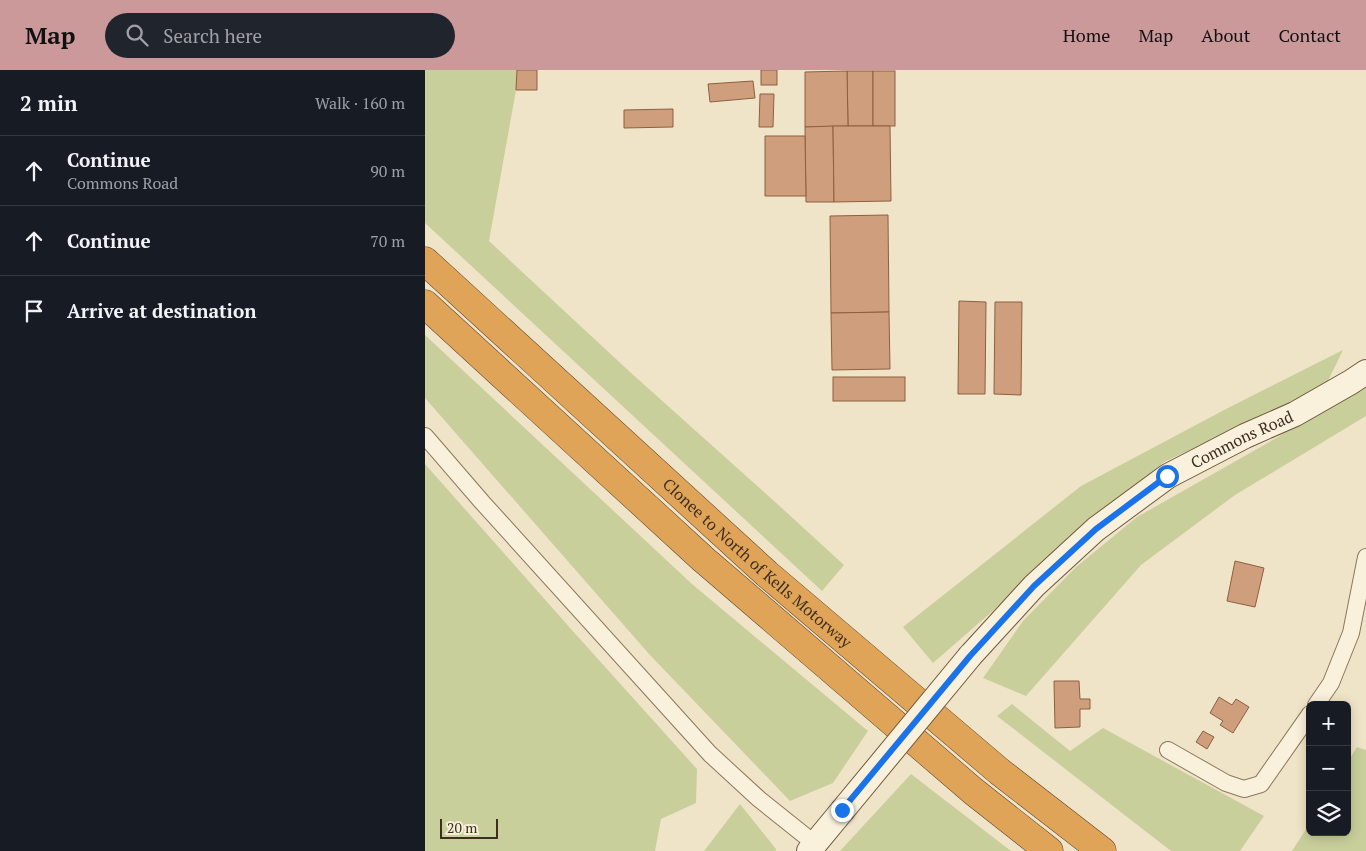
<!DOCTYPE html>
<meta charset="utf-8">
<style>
:root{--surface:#171b24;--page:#20242c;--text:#f1f3f6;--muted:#9ea1a6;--line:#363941;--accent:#cc999b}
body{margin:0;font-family:"PT Serif",serif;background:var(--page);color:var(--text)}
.controls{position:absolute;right:15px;bottom:15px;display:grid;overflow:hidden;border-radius:8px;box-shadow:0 2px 12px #0003}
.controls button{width:45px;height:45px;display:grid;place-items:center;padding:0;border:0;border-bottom:1px solid var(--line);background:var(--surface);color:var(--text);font:25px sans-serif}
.scale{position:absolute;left:15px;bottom:12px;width:58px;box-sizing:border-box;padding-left:5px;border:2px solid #3d2e20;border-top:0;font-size:14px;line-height:18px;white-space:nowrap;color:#3d2e20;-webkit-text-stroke:4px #f7eed8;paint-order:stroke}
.stop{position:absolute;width:15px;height:15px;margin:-11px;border:4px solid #1a73e8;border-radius:50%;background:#fff}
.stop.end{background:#1a73e8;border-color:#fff;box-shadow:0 1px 5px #0008}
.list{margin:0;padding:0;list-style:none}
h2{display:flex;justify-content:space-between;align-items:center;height:65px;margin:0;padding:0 20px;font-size:21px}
h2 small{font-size:16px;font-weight:400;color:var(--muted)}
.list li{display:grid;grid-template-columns:32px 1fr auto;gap:15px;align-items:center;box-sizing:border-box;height:70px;padding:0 20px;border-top:1px solid var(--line)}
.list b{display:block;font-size:19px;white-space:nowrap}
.list p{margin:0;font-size:16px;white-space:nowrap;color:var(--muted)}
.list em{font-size:16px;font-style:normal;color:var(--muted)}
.icon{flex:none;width:28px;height:28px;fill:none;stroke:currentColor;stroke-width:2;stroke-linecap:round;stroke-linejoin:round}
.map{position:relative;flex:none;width:941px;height:781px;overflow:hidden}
header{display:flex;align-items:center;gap:30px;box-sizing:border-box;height:70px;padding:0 25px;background:var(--accent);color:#111}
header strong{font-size:24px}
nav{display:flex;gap:28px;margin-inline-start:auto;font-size:18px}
.search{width:350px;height:45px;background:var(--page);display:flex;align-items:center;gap:12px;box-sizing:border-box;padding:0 18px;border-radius:28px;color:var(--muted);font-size:19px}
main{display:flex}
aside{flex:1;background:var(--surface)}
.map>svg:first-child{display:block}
.green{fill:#c9cf9b}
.building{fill:#cf9f7d;stroke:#8d5f41}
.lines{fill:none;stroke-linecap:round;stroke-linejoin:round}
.street-casing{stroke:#8d765c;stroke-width:18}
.secondary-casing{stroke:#6f573f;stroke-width:26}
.highway-casing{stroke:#5b4430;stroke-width:29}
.street{stroke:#faf1dc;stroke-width:16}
.secondary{stroke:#faf1dc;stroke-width:24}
.highway{stroke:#e0a458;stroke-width:28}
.secondary-bridge-casing{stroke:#6f573f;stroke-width:26;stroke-linecap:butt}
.secondary-bridge{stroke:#faf1dc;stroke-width:24}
.route{stroke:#1a73e8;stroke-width:6}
.labels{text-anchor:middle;stroke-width:4.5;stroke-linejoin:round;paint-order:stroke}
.street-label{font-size:16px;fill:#3d2e20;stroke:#f7eed8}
</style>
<header>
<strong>Map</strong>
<div class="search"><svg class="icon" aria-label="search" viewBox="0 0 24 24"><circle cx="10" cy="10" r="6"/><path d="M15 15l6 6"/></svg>Search here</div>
<nav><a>Home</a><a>Map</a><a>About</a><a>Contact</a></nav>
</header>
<main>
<aside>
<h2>2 min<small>Walk · 160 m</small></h2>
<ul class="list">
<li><svg class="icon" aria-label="ahead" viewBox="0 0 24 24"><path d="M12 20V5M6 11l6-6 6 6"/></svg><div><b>Continue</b><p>Commons Road</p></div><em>90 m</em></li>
<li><svg class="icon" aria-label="ahead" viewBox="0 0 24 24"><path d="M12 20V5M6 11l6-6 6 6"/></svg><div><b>Continue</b></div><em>70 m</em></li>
<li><svg class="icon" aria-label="arrive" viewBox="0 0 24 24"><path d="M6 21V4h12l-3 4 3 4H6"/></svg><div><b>Arrive at destination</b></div></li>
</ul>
</aside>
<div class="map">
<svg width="941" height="781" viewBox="0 0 941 781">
<rect width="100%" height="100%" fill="#f0e4c8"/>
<g class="green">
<path d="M0 0H92L91 20 64 171 205 302 359 440 419 495 397 521 0 153Z"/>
<path d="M0 265 267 514 443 661 408 713 365 731 224 584 0 328Z"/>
<path d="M918 280 900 317 739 392 508 593 478 557 656 416 801 339Z"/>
<path d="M941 310V346L810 425 716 495 601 626 558 608 598 551 651 497 712 447 853 367Z"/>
<path d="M0 394 146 559 272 699 271 733 236 749 230 781H0Z"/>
<path d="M587 634 645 681 678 658 839 746 815 781H746L572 646Z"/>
<path d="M932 677 941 680V781H867L885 753V762H922V693Z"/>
<path d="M486 704 586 781H415Z"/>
<path d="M315 734 351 779V781H279Z"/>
</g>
<g class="building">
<path d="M92 0H112V20H91Z"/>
<rect x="336" y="0" width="16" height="15"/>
<path d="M422 1H448V56H423Z"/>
<path d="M422 1 423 56 380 57V2Z"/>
<rect x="448" y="1" width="22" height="55"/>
<path d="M328 11 330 28 285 32 283 14Z"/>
<path d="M335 24H349L348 57H334Z"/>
<path d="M248 39V57L199 58V40Z"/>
<path d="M408 56 409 132H381L380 57Z"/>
<path d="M408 56H465L466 131 409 132Z"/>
<path d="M340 66H380L381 126H340Z"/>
<path d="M463 145 464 242 406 243 405 146Z"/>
<path d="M534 231 561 232 560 324H533Z"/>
<path d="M570 232H597L596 325 569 324Z"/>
<path d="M464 242 465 299 407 300 406 243Z"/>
<rect x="408" y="307" width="72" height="24"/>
<path d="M810 491 839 498 830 537 802 531Z"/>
<path d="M629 611H654L655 629H665V639H655V657L630 658Z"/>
<path d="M794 627 807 635 811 629 824 637 808 663 795 655 798 651 785 643Z"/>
<path d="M778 661 789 667 782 679 771 672Z"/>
</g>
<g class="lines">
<g class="street-casing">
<g id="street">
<path d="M0 366 57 432 285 684 334 729 389 773"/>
<path d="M891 635 906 613 926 563 941 487"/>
<path d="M743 680 801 713 819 719 836 714 885 644"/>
</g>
</g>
<g class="secondary-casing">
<g id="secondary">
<path id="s1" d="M545 586 609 516 671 459 743 406 820 366 870 344 926 312 941 302"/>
<path d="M384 781 417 741"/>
</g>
</g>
<g class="highway-casing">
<g id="highway">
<path id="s2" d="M0 191 342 504 575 702 677 781"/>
<path d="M0 234 278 489 548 721 624 781"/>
</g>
</g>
<use href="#street" class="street"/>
<use href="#secondary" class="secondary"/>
<use href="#highway" class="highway"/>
<g class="secondary-bridge-casing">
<path id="secondary-bridge" d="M417 741 545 586"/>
</g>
<use href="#secondary-bridge" class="secondary-bridge"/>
</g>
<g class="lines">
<path class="route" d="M417 740 545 586 609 516 671 459 742 406"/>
</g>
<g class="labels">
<g class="street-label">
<text dy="6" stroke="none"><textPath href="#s1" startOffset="351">Commons Road</textPath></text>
<text dy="6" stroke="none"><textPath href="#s2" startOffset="449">Clonee to North of Kells Motorway</textPath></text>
</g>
</g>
</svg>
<div class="controls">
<button>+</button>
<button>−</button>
<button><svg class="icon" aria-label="layers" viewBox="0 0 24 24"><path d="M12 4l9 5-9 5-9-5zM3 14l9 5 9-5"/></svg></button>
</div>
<div class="scale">20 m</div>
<div class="stop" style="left:742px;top:406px"></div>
<div class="stop end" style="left:417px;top:740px"></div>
</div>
</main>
